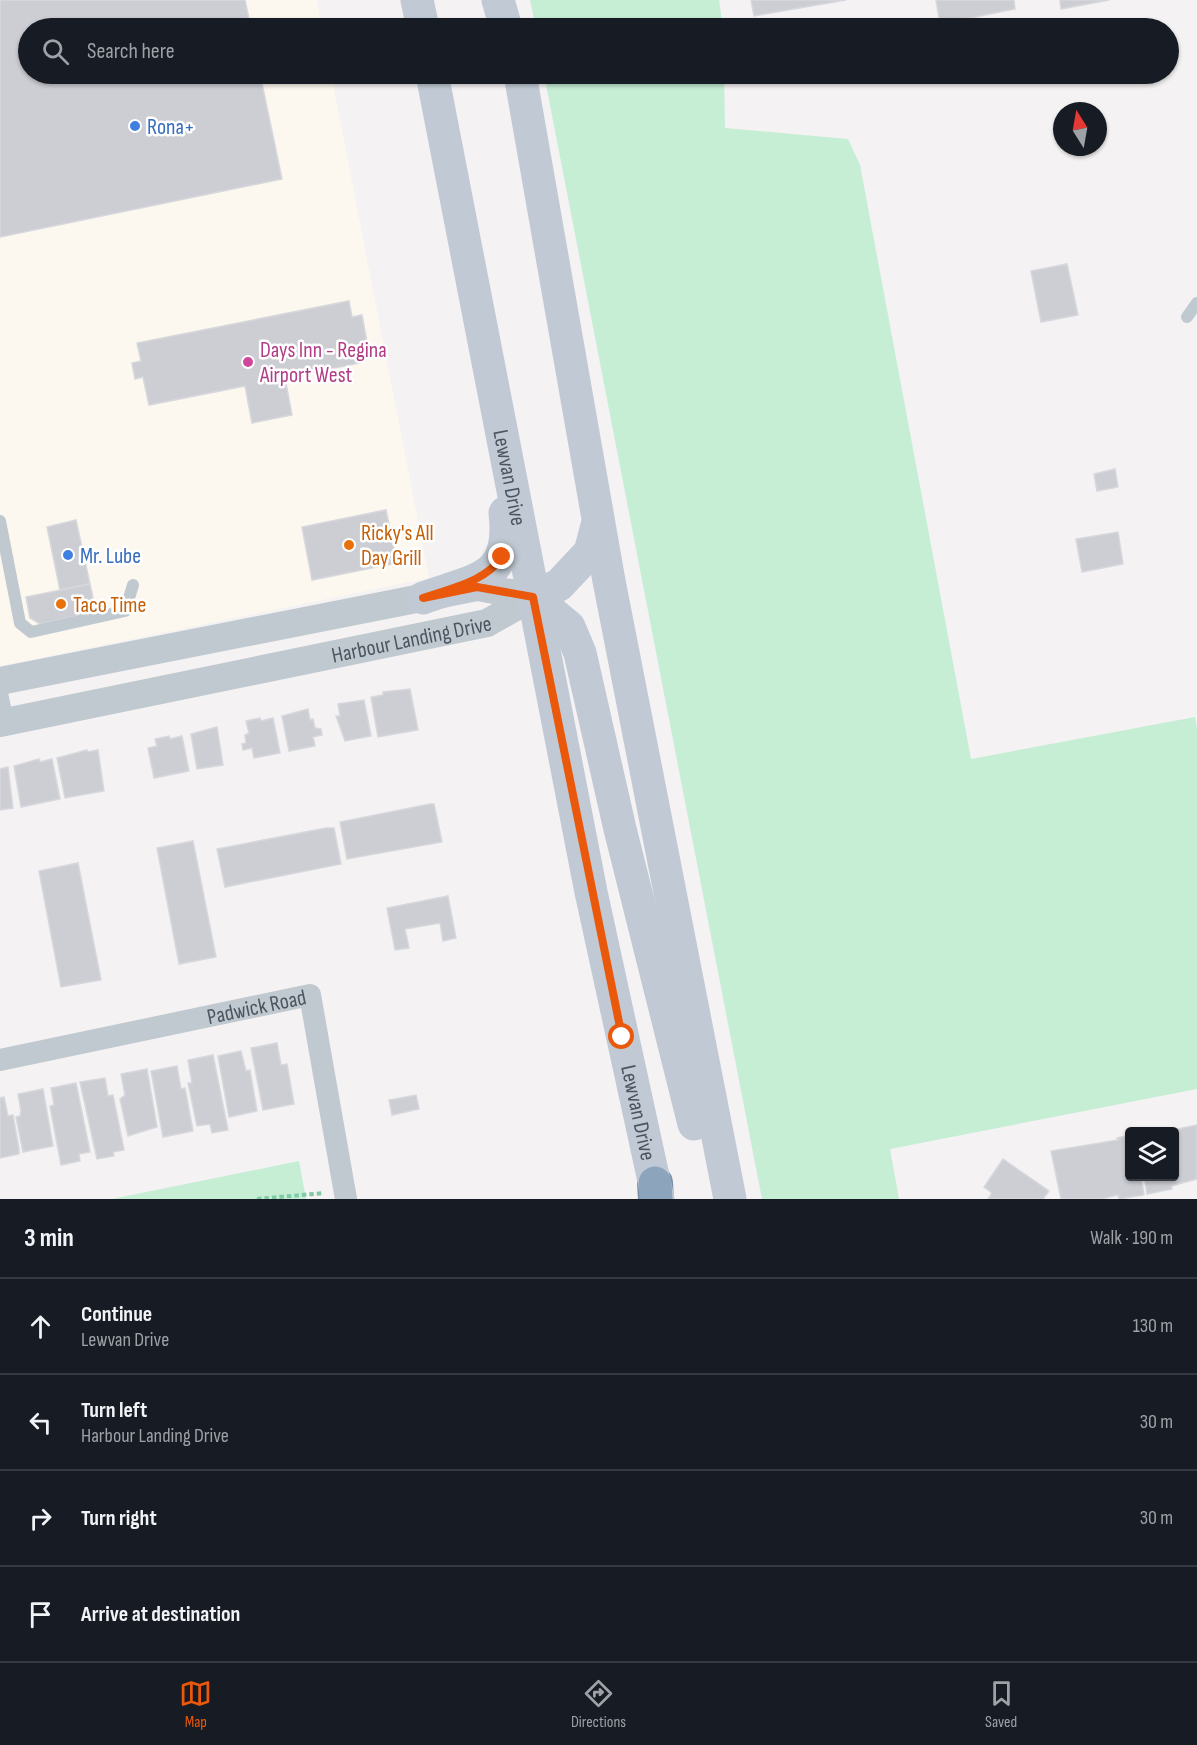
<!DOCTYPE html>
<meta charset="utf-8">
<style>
:root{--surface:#171b24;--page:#20242c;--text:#f1f3f6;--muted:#9ea1a6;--line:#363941;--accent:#ea580c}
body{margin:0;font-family:"Sofia Sans Condensed",sans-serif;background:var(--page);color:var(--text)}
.controls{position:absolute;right:18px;bottom:18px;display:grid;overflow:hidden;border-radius:6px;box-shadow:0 2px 4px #0004}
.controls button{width:54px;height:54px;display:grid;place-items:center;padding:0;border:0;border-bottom:2px solid var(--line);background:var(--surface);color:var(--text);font:30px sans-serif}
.compass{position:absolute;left:1053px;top:102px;width:54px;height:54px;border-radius:50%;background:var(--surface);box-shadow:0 2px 4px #0004;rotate:349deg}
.stop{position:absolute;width:18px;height:18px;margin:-14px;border:4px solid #ea580c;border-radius:50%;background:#fff}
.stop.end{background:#ea580c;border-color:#fff;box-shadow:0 2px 6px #0008}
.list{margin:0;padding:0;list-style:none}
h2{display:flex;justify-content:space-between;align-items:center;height:78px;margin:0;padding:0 24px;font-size:26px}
h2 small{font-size:20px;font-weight:400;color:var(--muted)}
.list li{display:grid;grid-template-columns:39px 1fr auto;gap:18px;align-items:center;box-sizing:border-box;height:96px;padding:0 24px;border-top:2px solid var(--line)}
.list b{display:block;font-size:22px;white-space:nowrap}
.list p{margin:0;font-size:20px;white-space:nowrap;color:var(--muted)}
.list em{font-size:20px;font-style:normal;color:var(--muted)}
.icon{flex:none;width:33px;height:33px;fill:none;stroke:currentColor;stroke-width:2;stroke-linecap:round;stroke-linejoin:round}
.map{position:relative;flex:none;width:1197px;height:1199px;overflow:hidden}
.search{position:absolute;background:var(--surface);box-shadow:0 2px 4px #0004;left:18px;right:18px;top:18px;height:66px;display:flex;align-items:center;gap:15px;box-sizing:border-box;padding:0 21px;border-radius:33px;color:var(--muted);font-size:22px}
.sheet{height:462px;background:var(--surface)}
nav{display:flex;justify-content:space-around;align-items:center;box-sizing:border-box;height:84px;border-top:2px solid var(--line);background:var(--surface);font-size:16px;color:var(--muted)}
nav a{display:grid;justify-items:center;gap:3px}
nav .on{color:var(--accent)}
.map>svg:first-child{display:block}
.commercial{fill:#fcf8ef}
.green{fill:#c5eed5}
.building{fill:#cdced4;stroke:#d7d8dd;stroke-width:1.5}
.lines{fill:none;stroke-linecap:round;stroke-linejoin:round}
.motorway-casing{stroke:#788fa9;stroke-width:36}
.path{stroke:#7ecba6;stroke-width:4;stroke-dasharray:4.5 3;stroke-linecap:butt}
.service{stroke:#c1c9d0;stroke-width:12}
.minor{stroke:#c1c9d0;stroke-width:22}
.tertiary{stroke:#c1c9d0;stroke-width:28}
.secondary{stroke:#c1cad4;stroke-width:33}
.motorway{stroke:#8da4bd;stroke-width:33}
.route{stroke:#ea580c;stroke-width:8}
.shop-dot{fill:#3f7fe0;stroke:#fff;stroke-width:2}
.hotel-dot{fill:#d1479c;stroke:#fff;stroke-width:2}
.food-dot{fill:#e8710a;stroke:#fff;stroke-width:2}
.labels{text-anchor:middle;stroke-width:5;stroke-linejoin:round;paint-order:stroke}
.shop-label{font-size:22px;fill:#366cbe;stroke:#fff;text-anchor:start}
.hotel-label{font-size:22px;fill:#b23c85;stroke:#fff;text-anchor:start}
.street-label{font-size:22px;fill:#4b555f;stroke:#fff}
.food-label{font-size:22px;fill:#c56008;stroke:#fff;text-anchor:start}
</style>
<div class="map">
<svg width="1197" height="1199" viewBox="0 0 1197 1199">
<rect width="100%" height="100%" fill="#f4f2f2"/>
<path class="commercial" d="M0 0H317L322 28H28V74H331L429 578 0 666Z"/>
<g class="green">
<path d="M530 0H719L723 28H536Z"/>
<path d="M544 74H724L725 128 848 139 860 165 971 759 1195 717 1197 729V1089L890 1149 899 1199H762Z"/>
<path d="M299 1161 306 1199H112Z"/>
</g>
<g class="building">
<path d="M0 0H245L251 28H28V74H260L282 179 0 237Z"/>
<path d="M751 0H846L754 16Z"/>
<path d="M936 0H1014L1015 9 940 24Z"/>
<path d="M1060 0H1109L1061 9Z"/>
<path d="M1067 264 1078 315 1041 322 1031 271Z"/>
<path d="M349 301 352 317 362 315 367 342 356 345 360 363 285 378 292 415 252 423 245 386 149 405 143 377 135 379 132 363 141 361 137 343Z"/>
<path d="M1115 469 1118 487 1097 491 1094 474Z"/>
<path d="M386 510 397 563 312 580 302 527Z"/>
<path d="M76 520 90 584 60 590 47 527Z"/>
<path d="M1118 532 1123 564 1082 572 1076 539Z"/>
<path d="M90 584 96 612 40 624 30 618 26 597Z"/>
<path d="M410 689 418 730 378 737 371 697 383 695V692Z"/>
<path d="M364 700 371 736 345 741 336 716H340L338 704Z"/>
<path d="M308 709 310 720 313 719 315 728 321 729 322 735 313 737 315 746 289 751 282 716Z"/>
<path d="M260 718 261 721 273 718 280 753 254 758 252 748 243 750 242 744 246 743 245 735 249 733 246 721Z"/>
<path d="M217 727 223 765 197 769 191 734Z"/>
<path d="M169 736 170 739 182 736 189 771 154 778 148 748 157 746 155 739Z"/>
<path d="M87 750 88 752 98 750 104 791 65 798 57 758Z"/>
<path d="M39 759 40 762 52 759 60 799 21 807 14 766Z"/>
<path d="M8 767 13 808 0 810V769Z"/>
<path d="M430 804H434L442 842 347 859 340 822Z"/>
<path d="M326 828H334L341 864 225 887 217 849Z"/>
<path d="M193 841 216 957 179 964 157 848Z"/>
<path d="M78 863 101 980 61 987 39 871Z"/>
<path d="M448 896 456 938 443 941 440 923 405 929 409 948 395 950 387 908Z"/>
<path d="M277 1043 281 1065 287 1064 294 1104 263 1110 251 1048Z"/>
<path d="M241 1051 246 1071 250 1070 257 1111 229 1117 218 1056Z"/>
<path d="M213 1055 228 1130 212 1133 210 1124 197 1126 188 1083H192L188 1060Z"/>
<path d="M177 1066 181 1089 185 1088 193 1131 163 1137 151 1071Z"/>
<path d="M147 1069 157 1127 128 1136 120 1099 125 1095 121 1074Z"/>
<path d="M105 1078 108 1096 113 1095 124 1150 113 1152 114 1156 97 1159 80 1082Z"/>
<path d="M76 1083 90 1152 79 1154 80 1161 61 1165 50 1106 54 1105 51 1088Z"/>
<path d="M43 1089 53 1146 23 1152 16 1117 20 1116 21 1111 18 1094Z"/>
<path d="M416 1095 419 1109 392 1115 389 1100Z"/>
<path d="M4 1097 8 1116 13 1115 19 1149V1154L0 1158V1098Z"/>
<path d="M1197 1125V1179L1171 1186 1172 1189 1147 1194 1144 1176H1174V1132H1163Z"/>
<path d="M1130 1135V1176H1141L1144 1195 1119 1199 1118 1195 1101 1199H1061L1051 1151 1118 1140 1117 1138Z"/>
<path d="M1003 1159 1049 1191 1043 1199H988L992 1193 984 1187Z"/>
</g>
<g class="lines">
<g class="motorway-casing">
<path id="motorway" d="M655 1183 656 1199"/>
</g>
<path class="path" d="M257 1199 324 1193"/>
<g class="service">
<path d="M1187 317 1197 303"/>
<path d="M0 521 20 623 31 632 125 611 133 585"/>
<path d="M0 683 8 722"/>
</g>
<path class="minor" id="s1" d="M0 1060 310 995 346 1199"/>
<g class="tertiary">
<path d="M0 681 477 587 533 597"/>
<path id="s2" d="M0 723 487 623 533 597"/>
</g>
<g class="secondary">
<path d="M417 0 423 28"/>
<path d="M498 0 506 28"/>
<path id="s3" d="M432 74 591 892 658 1199"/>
<path d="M520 74 609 581 730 1199"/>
<path d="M533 597 569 627 580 653 620 829 694 1124"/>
<path d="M533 597 559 585 590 552 598 522"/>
<path d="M423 598C475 579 513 580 505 513"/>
</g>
<use href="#motorway" class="motorway"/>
</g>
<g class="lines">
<path class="route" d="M502 557C485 582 451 588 423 598L477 587 533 597 622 1037"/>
</g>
<g class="shop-dot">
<circle cx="135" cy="126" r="6"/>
<circle cx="68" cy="555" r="6"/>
</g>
<circle class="hotel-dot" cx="248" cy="362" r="6"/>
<g class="food-dot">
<circle cx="349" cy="545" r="6"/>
<circle cx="61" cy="604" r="6"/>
</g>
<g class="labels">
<g class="shop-label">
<text x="147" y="134">Rona+</text>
<text x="80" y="563">Mr. Lube</text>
</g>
<g class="hotel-label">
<text x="260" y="357">Days Inn - Regina<tspan x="260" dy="25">Airport West</tspan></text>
</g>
<g class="street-label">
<text dy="8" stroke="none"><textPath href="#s3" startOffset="411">Lewvan Drive</textPath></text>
<text dy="8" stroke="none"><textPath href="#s2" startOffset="420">Harbour Landing Drive</textPath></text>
<text dy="8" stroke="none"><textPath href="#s1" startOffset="262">Padwick Road</textPath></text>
<text dy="8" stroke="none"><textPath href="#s3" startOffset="1059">Lewvan Drive</textPath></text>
</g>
<g class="food-label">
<text x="361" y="540">Ricky's All<tspan x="361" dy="25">Day Grill</tspan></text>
<text x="73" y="612">Taco Time</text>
</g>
</g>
</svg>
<div class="controls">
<button><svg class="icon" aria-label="layers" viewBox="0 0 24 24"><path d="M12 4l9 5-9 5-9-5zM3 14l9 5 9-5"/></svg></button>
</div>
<svg class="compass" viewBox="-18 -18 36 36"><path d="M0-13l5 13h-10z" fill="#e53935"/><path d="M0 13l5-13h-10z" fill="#9ea1a6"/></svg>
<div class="stop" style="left:622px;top:1037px"></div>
<div class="stop end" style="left:502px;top:557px"></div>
<div class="search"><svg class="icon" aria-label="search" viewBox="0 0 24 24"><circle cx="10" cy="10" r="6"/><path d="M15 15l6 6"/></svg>Search here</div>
</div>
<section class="sheet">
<h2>3 min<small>Walk · 190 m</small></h2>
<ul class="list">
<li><svg class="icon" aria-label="ahead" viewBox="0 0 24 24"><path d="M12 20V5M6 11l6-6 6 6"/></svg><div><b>Continue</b><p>Lewvan Drive</p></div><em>130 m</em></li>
<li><svg class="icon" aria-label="left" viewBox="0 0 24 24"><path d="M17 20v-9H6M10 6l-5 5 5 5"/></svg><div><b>Turn left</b><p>Harbour Landing Drive</p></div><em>30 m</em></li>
<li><svg class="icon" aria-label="right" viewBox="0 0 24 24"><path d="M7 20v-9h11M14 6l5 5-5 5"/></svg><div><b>Turn right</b></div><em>30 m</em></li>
<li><svg class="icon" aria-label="arrive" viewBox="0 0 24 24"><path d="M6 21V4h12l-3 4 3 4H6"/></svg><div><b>Arrive at destination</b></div></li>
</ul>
</section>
<nav>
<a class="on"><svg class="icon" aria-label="map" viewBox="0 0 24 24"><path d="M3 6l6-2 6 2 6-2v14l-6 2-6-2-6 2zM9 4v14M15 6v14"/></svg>Map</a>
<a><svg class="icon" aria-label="directions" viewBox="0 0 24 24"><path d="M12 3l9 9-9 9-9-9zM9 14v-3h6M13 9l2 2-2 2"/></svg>Directions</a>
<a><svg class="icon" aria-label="saved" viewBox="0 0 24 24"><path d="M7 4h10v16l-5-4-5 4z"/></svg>Saved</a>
</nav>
